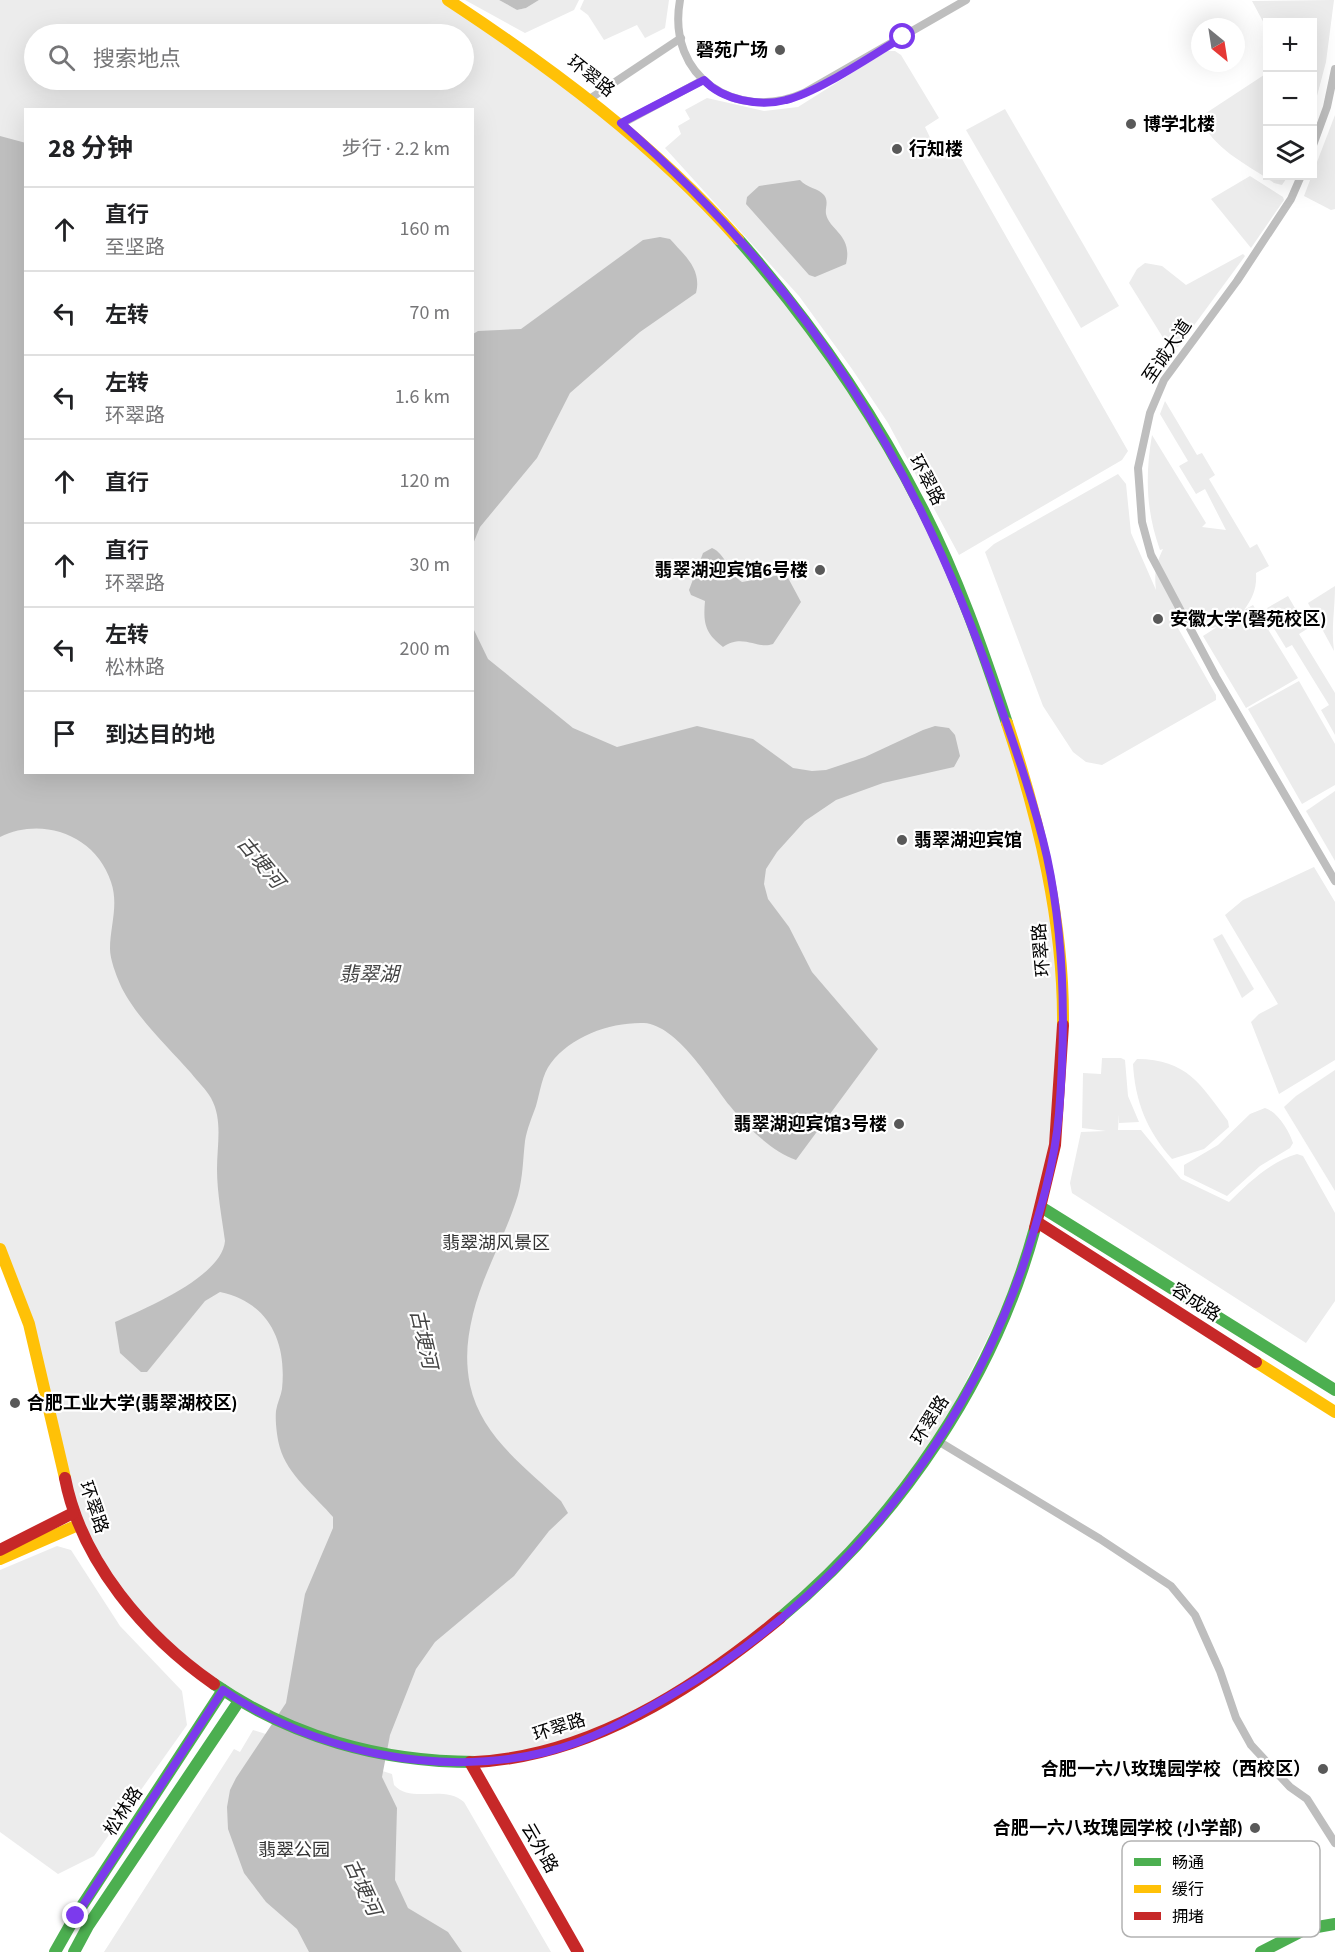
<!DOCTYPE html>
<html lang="zh">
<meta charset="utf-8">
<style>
:root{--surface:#fff;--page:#f2f2f2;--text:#202124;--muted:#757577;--line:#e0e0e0}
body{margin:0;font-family:"Source Sans 3","Noto Sans SC",sans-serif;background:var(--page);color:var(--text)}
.controls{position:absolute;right:18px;top:18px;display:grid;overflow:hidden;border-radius:0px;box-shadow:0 6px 24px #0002}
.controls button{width:54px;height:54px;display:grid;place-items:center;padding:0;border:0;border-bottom:2px solid var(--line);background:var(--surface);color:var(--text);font:30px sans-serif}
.compass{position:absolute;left:1191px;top:18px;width:54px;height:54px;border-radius:50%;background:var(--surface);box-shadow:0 6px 24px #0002;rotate:150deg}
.stop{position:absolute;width:18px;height:18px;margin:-14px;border:4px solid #7c3aed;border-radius:50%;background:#fff}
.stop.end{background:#7c3aed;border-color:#fff;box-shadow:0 2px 6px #0008}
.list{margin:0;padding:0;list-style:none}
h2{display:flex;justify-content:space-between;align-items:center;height:78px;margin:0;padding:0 24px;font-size:26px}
h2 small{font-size:20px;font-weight:400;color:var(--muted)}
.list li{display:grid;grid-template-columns:39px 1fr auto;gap:18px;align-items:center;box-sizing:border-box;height:84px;padding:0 24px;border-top:2px solid var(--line)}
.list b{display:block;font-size:22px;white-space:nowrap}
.list p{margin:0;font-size:20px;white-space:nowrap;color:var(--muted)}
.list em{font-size:20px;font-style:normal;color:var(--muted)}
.icon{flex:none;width:33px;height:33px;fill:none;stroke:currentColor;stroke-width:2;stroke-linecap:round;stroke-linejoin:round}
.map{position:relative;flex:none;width:1335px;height:1952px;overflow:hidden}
.search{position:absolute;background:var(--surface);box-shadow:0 6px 24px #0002;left:24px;top:24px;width:450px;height:66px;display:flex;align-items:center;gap:15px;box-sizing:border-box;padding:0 21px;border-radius:33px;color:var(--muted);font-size:22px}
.panel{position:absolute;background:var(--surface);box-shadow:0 6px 24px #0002;left:24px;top:108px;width:450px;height:666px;border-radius:0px}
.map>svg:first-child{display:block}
.green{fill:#ececec;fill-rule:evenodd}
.water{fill:#bfbfbf}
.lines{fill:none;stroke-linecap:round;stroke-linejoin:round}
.street{stroke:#bebebe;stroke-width:8}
.fast{stroke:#4caf50;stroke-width:12}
.slow{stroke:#ffc107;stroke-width:12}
.jam{stroke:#c62828;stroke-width:12}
.route{stroke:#7c3aed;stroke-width:8}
.poi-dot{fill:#595959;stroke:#fff;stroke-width:2}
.labels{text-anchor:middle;stroke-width:4.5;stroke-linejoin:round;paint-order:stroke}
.poi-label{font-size:18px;font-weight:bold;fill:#000;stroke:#fff;text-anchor:end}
.street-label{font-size:18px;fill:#000;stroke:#fff}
.park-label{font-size:18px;fill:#333;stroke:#fff}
.water-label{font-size:20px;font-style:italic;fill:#444;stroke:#fff}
.key{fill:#fff;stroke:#b2b2b2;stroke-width:1.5}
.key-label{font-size:16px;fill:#000}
</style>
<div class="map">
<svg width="1335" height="1952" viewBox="0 0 1335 1952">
<rect width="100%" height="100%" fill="#fff"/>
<g class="green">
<path d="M0 0H448L646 145 819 338 922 507 1024 774 1058 925 1059 1117 1021 1271 930 1453 803 1601 656 1705 530 1755 407 1759 259 1711 154 1632 78 1525 49 1405 0 1249ZM34 34H464V80H34ZM26 110H472V772H26Z"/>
<path d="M465 0H499L517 10 526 8 539 0H579L574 10 525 33Z"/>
<path d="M584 0H669L665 28 645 38 637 25 604 40 588 15 580 9Z"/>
<path d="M1334 0 1326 62 1313 111 1312 22H1268L1267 29 1252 1Z"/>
<path d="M887 51H895L901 55 939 118 925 127 934 146 945 140 953 143 1128 451 1122 460 959 555 888 423 852 369 799 296 665 148 681 134 678 126 690 119 685 110 707 98 764 111 798 107Z"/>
<path d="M1267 73 1268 176H1288L1282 185 1274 183C1247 164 1212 149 1200 117Z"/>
<path d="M1005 109 1119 306 1081 328 966 130Z"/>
<path d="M1335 115V209L1331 210 1304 196Z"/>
<path d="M1250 176 1283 197 1284 200 1251 248 1211 199Z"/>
<path d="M1243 254 1245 256 1178 347 1167 344 1129 283 1137 269 1145 263 1162 266 1186 285Z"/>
<path d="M1165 401 1197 455 1202 453 1215 475 1209 479 1250 548 1257 544 1269 566 1256 573C1257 588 1253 598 1244 610L1253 605 1298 678 1246 708 1203 636 1217 627C1200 631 1183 625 1170 614L1216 695V700L1102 765 1086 762 1073 752 1043 706 985 552 994 544 1118 474 1126 484 1131 533 1156 590C1154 574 1156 563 1163 549L1160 550C1146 511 1145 476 1152 435L1206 523 1202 527 1226 530 1205 489 1196 494 1179 466 1188 461 1160 414Z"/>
<path d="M1335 586C1335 610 1331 626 1334 651L1308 603Z"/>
<path d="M1288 596 1307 629 1299 634 1335 693V735L1321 710 1329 705 1292 645 1286 648 1270 622 1273 619 1267 608Z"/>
<path d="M1299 681 1335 744V785L1302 804 1248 709Z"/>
<path d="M1335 791V861L1306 811Z"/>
<path d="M1314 867 1335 902V1060L1279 1094 1251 1022 1259 1014 1278 1004 1225 915 1243 900Z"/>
<path d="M1222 934 1254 989 1242 998 1213 939Z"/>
<path d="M1102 1058H1121L1125 1060 1128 1096 1139 1122 1119 1123V1114L1118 1130H1141L1181 1179 1229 1202C1247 1184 1271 1161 1297 1154L1303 1156 1335 1213V1301L1306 1343 1072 1193 1070 1183 1081 1132 1106 1131 1082 1128 1083 1073 1101 1074Z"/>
<path d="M1137 1059C1187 1059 1201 1085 1228 1121L1229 1127 1204 1149 1172 1159C1147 1131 1135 1101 1133 1064Z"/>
<path d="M1335 1070V1191L1284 1107 1296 1096Z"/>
<path d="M1265 1108C1278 1112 1289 1131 1293 1143L1290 1148 1260 1166 1227 1196 1184 1175V1165L1218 1145 1250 1114Z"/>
<path d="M57 1546 71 1550 120 1626 182 1691 187 1725 94 1856 58 1874 0 1832V1570Z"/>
<path d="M253 1730 392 1774 394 1785C411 1804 444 1784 464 1802L551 1952H104L234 1749 240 1752Z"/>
</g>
<g class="water">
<path d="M499 0H539L526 8 517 10Z"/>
<path d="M0 136 26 143V772H472L473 628 488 659 573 728 617 747 697 726 753 739 793 768 812 771 826 770 865 757 923 730 935 726 949 728 955 735 960 756 954 767 883 783 836 800 805 821 777 852 766 869 764 884 768 899 789 927 812 972 878 1049 796 1160C771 1151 747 1127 730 1106 711 1082 677 1025 644 1023 611 1022 571 1036 551 1063 542 1074 540 1093 536 1106 532 1117 527 1129 525 1141 523 1158 523 1177 518 1195 506 1235 483 1273 473 1314 467 1339 465 1360 470 1385 481 1436 525 1467 561 1501L568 1513 549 1531 514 1576 435 1642 416 1669 390 1735 382 1777 397 1808 395 1880 408 1908 448 1932 462 1952H309L297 1929 266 1902 244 1873 228 1829 227 1807 230 1790 236 1778 286 1703 305 1594 333 1528V1517C316 1497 287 1474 280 1448 277 1438 275 1421 276 1411 277 1403 281 1396 282 1389 287 1341 268 1302 220 1292L205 1301 147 1372H141L120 1353 115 1322C144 1309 222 1277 225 1241 222 1218 217 1193 217 1169 217 1144 223 1120 211 1098 206 1089 197 1081 191 1073 169 1048 133 1014 120 984 116 975 110 959 110 949 110 926 119 905 111 882 96 835 42 816 0 837Z"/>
<path d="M800 180C807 188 818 188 824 195 829 202 825 207 826 214 830 231 853 235 846 264L815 277 809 275 746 204 747 197 759 186Z"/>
<path d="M660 237 670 239C685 256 702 269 696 293L640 332 570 393 537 458 480 527 473 544V334L478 331 521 329 643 240Z"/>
<path d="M712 548C726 554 729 574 742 582L786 574 801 602 773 644C757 650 743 633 723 647 705 633 703 623 705 601L691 595 689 590 703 553Z"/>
</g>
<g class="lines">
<g class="street">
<path d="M680 0C666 77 737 123 804 93L966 0"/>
<path d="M591 98 681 38"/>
<path d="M621 124 703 80"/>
<path d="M1312 148 1327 107 1335 69"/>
<path d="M1301 176 1291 199 1237 281 1164 380 1150 413 1138 468 1142 522 1151 555 1216 677 1335 881"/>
<path d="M938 1441 1100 1539 1171 1586 1195 1615 1220 1671 1236 1718 1251 1745 1290 1787 1307 1799 1335 1843"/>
</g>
<g class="fast">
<path d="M738 239C810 321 872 410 922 508 957 576 983 650 1007 723"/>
<path d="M1041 1207 1335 1390"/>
<path d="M780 1618C900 1518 994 1379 1035 1228"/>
<path d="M214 1684C291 1737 381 1762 475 1762"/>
<path d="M55 1952 76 1915 223 1690"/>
<path d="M74 1952 88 1926 239 1701"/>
<path d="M1261 1952 1306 1929 1335 1924"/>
</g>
<g class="slow">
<path d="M448 0C553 69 654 144 738 239"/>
<path d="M1007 723C1039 820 1064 922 1063 1025"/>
<path d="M0 1249 29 1324 65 1478"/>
<path d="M1256 1362 1335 1412"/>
<path d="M0 1559 78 1525"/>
</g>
<g class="jam">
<path d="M1037 1222 1256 1362"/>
<path d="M1035 1228 1055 1145 1063 1025"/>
<path d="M65 1478C81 1561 145 1636 214 1684"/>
<path d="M0 1550 73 1513"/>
<path d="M470 1762 578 1952"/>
<path d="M475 1762C590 1756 694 1689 780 1618"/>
</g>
</g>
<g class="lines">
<path class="route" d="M76 1916 223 1690C315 1752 438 1778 546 1752 591 1741 634 1717 673 1694 839 1598 964 1442 1025 1260 1040 1212 1055 1163 1059 1113 1066 1027 1065 941 1047 857 1034 800 1014 745 995 690 915 459 806 285 621 123L704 80C722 100 760 107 786 100 819 92 872 55 903 37"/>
</g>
<g class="poi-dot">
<circle cx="780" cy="50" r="6"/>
<circle cx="1131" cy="124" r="6"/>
<circle cx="897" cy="149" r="6"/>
<circle cx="820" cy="570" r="6"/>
<circle cx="1158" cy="619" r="6"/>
<circle cx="902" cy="840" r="6"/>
<circle cx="899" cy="1124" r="6"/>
<circle cx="15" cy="1403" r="6"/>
<circle cx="1323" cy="1769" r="6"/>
<circle cx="1255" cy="1828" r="6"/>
</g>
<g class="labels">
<g class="poi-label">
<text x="768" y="56">磬苑广场</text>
<text x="1143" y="130" text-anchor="start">博学北楼</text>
<text x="909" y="155" text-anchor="start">行知楼</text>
<text x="808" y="576">翡翠湖迎宾馆6号楼</text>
<text x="1170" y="625" text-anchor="start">安徽大学(磬苑校区)</text>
<text x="914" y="846" text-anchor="start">翡翠湖迎宾馆</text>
<text x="887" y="1130">翡翠湖迎宾馆3号楼</text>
<text x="27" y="1409" text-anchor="start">合肥工业大学(翡翠湖校区)</text>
<text x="1311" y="1775">合肥一六八玫瑰园学校（西校区）</text>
<text x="1243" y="1834">合肥一六八玫瑰园学校 (小学部)</text>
</g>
<g class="street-label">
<text transform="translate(591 76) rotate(38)" y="6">环翠路</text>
<text transform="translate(1167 351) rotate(-56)" y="6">至诚大道</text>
<text transform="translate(927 480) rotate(62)" y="6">环翠路</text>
<text transform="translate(1041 950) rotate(-95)" y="6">环翠路</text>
<text transform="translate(1196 1302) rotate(33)" y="6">容成路</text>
<text transform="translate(930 1420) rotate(-58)" y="6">环翠路</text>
<text transform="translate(94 1507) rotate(71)" y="6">环翠路</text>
<text transform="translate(559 1727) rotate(-18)" y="6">环翠路</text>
<text transform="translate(123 1811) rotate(-57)" y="6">松林路</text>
<text transform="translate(540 1848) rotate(60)" y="6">云外路</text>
</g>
<g class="park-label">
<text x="496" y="1249">翡翠湖风景区</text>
<text x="294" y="1856">翡翠公园</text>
</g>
<g class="water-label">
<text transform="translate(261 862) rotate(50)" y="7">古埂河</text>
<text x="369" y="981">翡翠湖</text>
<text transform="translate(424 1339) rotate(77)" y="7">古埂河</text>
<text transform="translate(363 1887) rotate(65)" y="7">古埂河</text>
</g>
</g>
<rect x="1122" y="1841" width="198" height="96" rx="9" class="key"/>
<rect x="1134" y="1858" width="27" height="8" fill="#4caf50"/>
<rect x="1134" y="1885" width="27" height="8" fill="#ffc107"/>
<rect x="1134" y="1912" width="27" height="8" fill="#c62828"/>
<g class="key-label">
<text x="1172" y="1868">畅通</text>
<text x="1172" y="1895">缓行</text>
<text x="1172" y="1922">拥堵</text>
</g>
</svg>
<div class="controls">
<button>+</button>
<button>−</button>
<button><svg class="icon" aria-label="layers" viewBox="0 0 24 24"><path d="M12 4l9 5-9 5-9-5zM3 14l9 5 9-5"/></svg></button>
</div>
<svg class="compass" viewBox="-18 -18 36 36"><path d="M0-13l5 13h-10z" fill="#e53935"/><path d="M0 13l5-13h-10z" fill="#757577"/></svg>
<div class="stop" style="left:903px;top:37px"></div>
<div class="stop end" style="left:76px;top:1916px"></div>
<div class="search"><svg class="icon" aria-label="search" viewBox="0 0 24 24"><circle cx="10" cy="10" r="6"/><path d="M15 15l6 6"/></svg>搜索地点</div>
<section class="panel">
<h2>28 分钟<small>步行 · 2.2 km</small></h2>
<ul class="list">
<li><svg class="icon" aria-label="ahead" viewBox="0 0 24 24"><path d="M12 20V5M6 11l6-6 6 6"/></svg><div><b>直行</b><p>至坚路</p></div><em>160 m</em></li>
<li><svg class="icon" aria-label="left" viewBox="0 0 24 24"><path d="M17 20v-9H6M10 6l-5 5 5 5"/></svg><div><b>左转</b></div><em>70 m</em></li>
<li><svg class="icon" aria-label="left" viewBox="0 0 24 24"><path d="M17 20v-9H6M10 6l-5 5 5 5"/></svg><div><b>左转</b><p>环翠路</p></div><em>1.6 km</em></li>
<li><svg class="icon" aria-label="ahead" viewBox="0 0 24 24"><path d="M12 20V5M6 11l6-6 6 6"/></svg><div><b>直行</b></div><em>120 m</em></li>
<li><svg class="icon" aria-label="ahead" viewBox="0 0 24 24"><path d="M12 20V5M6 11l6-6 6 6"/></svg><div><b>直行</b><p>环翠路</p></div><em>30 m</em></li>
<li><svg class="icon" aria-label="left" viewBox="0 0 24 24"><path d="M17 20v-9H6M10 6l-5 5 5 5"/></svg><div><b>左转</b><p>松林路</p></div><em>200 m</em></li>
<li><svg class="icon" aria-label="arrive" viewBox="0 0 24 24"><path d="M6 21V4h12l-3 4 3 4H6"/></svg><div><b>到达目的地</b></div></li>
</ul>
</section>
</div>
